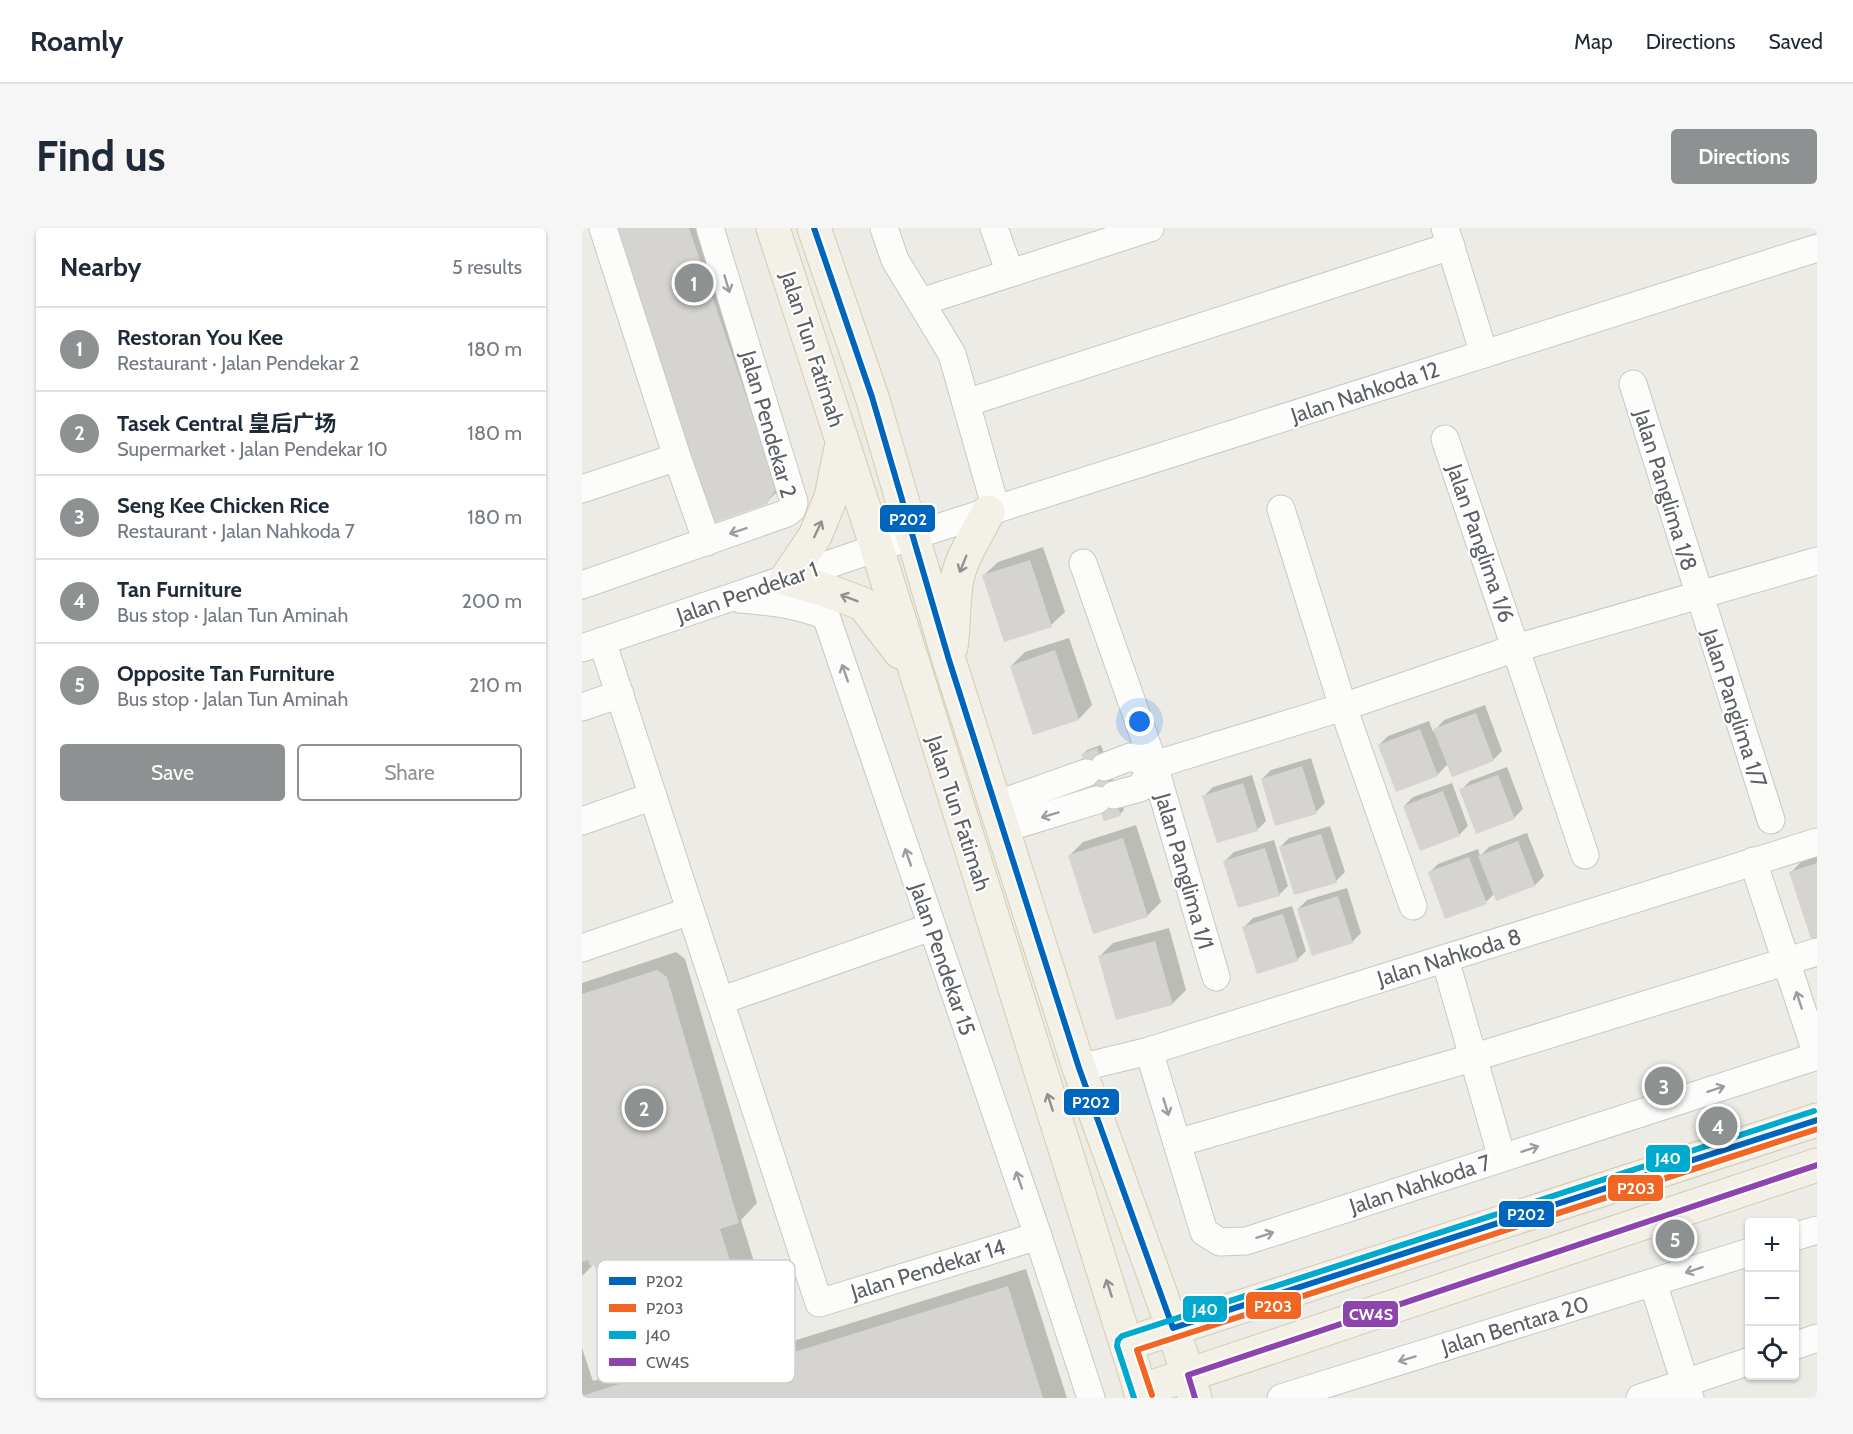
<!DOCTYPE html>
<meta charset="utf-8">
<style>
:root{--surface:#fff;--page:#f6f6f7;--text:#1f2937;--muted:#747a83;--line:#e0e1e3;--accent:#8e9192}
body{margin:0;font-family:Cabin,"Noto Sans SC",sans-serif;background:var(--page);color:var(--text)}
.controls{position:absolute;right:18px;bottom:18px;display:grid;overflow:hidden;border-radius:6px;box-shadow:0 2px 4px #0004}
.controls button{width:54px;height:54px;display:grid;place-items:center;padding:0;border:0;border-bottom:2px solid var(--line);background:var(--surface);color:var(--text);font:30px sans-serif}
.you{position:absolute;left:558px;top:494px;width:21px;height:21px;margin:-15px;border:4px solid #fff;border-radius:50%;background:#1a73e8;box-shadow:0 0 0 9px #1a73e833}
.badge{display:grid;place-items:center;width:39px;height:39px;border-radius:50%;background:var(--accent);color:#fff;font-size:20px;font-weight:700}
.pin{position:absolute;translate:-50% -50%;border:3px solid #fff;box-shadow:0 2px 6px #0006}
.list{margin:0;padding:0;list-style:none}
h2{display:flex;justify-content:space-between;align-items:center;height:78px;margin:0;padding:0 24px;font-size:26px}
h2 small{font-size:20px;font-weight:400;color:var(--muted)}
.list li{display:grid;grid-template-columns:39px 1fr auto;gap:18px;align-items:center;box-sizing:border-box;height:84px;padding:0 24px;border-top:2px solid var(--line)}
.list b{display:block;font-size:22px;white-space:nowrap}
.list p{margin:0;font-size:20px;white-space:nowrap;color:var(--muted)}
.list em{font-size:20px;font-style:normal;color:var(--muted)}
.actions{display:flex;gap:12px;padding:18px 24px}
.actions a{flex:1;padding:14px 0;border:2px solid var(--accent);border-radius:6px;text-align:center;font-size:21px;color:var(--accent)}
.actions .main{background:var(--accent);color:#fff}
.icon{flex:none;width:33px;height:33px;fill:none;stroke:currentColor;stroke-width:2;stroke-linecap:round;stroke-linejoin:round}
.map{position:relative;flex:none;width:1235px;height:1170px;overflow:hidden;border-radius:6px}
header{display:flex;align-items:center;gap:36px;box-sizing:border-box;height:84px;padding:0 30px;background:var(--surface);border-bottom:2px solid var(--line)}
header strong{font-size:28px}
nav{display:flex;gap:33px;margin-inline-start:auto;font-size:21px}
.intro{display:flex;align-items:center;justify-content:space-between;box-sizing:border-box;height:144px;padding:0 36px}
h1{margin:0;font-size:42px}
.button{padding:15px 27px;border-radius:6px;background:var(--accent);color:#fff;font-size:21px;font-weight:700}
main{display:flex;gap:36px;padding:0 36px}
aside{flex:1;background:var(--surface);border-radius:6px;box-shadow:0 2px 4px #0004}
.map>svg:first-child{display:block}
.shadow{fill:#0003}
.building{fill:#d5d4d0}
.lines{fill:none;stroke-linecap:round;stroke-linejoin:round}
.minor-casing{stroke:#c8c8c7;stroke-width:29}
.major-casing{stroke:#d7cbb1;stroke-width:35}
.minor{stroke:#fcfcfb;stroke-width:27}
.major{stroke:#f3f0e7;stroke-width:33}
.bus-1-casing{stroke:#fff;stroke-width:10}
.bus-2-casing{stroke:#fff;stroke-width:10}
.bus-3-casing{stroke:#fff;stroke-width:10}
.bus-4-casing{stroke:#fff;stroke-width:10}
.bus-1{stroke:#0065bd;stroke-width:6}
.bus-2{stroke:#f26522;stroke-width:6}
.bus-3{stroke:#00a9ce;stroke-width:6}
.bus-4{stroke:#8e44ad;stroke-width:6}
.oneway{stroke:#9b9ea1}
.oneway2{stroke:#909292}
.labels{text-anchor:middle;stroke-width:4.5;stroke-linejoin:round;paint-order:stroke}
.street-label{font-size:22px;fill:#5b6065;stroke:#fff}
.key{fill:#fff;stroke:#cecfd1;stroke-width:1.5}
.key-label{font-size:16px;fill:#5b6065}
.line-badge{stroke:#fff;stroke-width:2}
.badge-label{font-size:16px;text-anchor:middle;font-weight:bold;fill:#fff}
</style>
<header>
<strong>Roamly</strong>
<nav><a>Map</a><a>Directions</a><a>Saved</a></nav>
</header>
<div class="intro"><h1>Find us</h1><a class="button">Directions</a></div>
<main>
<aside>
<h2>Nearby<small>5 results</small></h2>
<ul class="list">
<li><span class="badge">1</span><div><b>Restoran You Kee</b><p>Restaurant · Jalan Pendekar 2</p></div><em>180 m</em></li>
<li><span class="badge">2</span><div><b>Tasek Central 皇后广场</b><p>Supermarket · Jalan Pendekar 10</p></div><em>180 m</em></li>
<li><span class="badge">3</span><div><b>Seng Kee Chicken Rice</b><p>Restaurant · Jalan Nahkoda 7</p></div><em>180 m</em></li>
<li><span class="badge">4</span><div><b>Tan Furniture</b><p>Bus stop · Jalan Tun Aminah</p></div><em>200 m</em></li>
<li><span class="badge">5</span><div><b>Opposite Tan Furniture</b><p>Bus stop · Jalan Tun Aminah</p></div><em>210 m</em></li>
</ul>
<div class="actions"><a class="main">Save</a><a>Share</a></div>
</aside>
<div class="map">
<svg width="1235" height="1170" viewBox="0 0 1235 1170">
<rect width="100%" height="100%" fill="#ecebe5"/>
<g class="shadow">
<path d="M24 0H131L203 256 184 275Z"/>
<path d="M461 319 483 384 469 397 402 347 416 334Z"/>
<path d="M487 410 510 477 497 491 452 505 429 438 443 424Z"/>
<path d="M903 477 920 523 911 532 866 536 855 547 797 517 806 508 847 493 851 504 862 492Z"/>
<path d="M519 517 542 582 538 586 501 526 505 522Z"/>
<path d="M729 530 743 575 734 584 680 551 689 542Z"/>
<path d="M925 539 941 581 932 590 879 562 888 553Z"/>
<path d="M670 547 684 593 675 602 622 568 631 559Z"/>
<path d="M870 555 886 598 877 607 822 578 831 569Z"/>
<path d="M554 597 579 674 565 688 488 627 501 614Z"/>
<path d="M748 598 763 644 754 653 698 619 707 610Z"/>
<path d="M945 605 962 648 953 657 912 666 904 674 847 645 856 636 896 621 898 628 907 619Z"/>
<path d="M692 612 706 658 697 667 643 633 652 624Z"/>
<path d="M1235 623V708L1209 644 1227 626Z"/>
<path d="M765 660 779 705 770 714 716 681 725 672Z"/>
<path d="M710 678 724 723 715 732 662 699 671 690Z"/>
<path d="M587 700 604 762 590 776 518 728 531 715Z"/>
<path d="M94 724 103 731 175 975 159 992 198 1117 444 1041 485 1170H0V1120L11 1153 58 1138 55 1120 74 1100 73 1096 81 1088 72 1062 81 1053 77 1039 37 1043 13 1035 0 1048V755Z"/>
</g>
<g class="building">
<path d="M22 0H107L195 259 185 276 125 297Z"/>
<path d="M448 332 470 399 422 414 400 347Z"/>
<path d="M473 422 497 492 451 507 428 438Z"/>
<path d="M894 485 912 533 870 549 851 501Z"/>
<path d="M838 501 856 548 814 564 796 517Z"/>
<path d="M515 520 539 588 522 593 499 526Z"/>
<path d="M720 538 735 586 693 598 679 551Z"/>
<path d="M916 547 933 591 894 606 877 561Z"/>
<path d="M661 555 676 603 635 615 620 568Z"/>
<path d="M861 563 878 608 838 623 821 578Z"/>
<path d="M739 606 755 655 712 667 697 619Z"/>
<path d="M541 610 566 689 511 706 486 627Z"/>
<path d="M936 613 953 658 914 673 896 628Z"/>
<path d="M683 620 698 668 656 680 641 633Z"/>
<path d="M887 629 905 676 863 691 846 644Z"/>
<path d="M1235 635V710L1229 711 1207 644Z"/>
<path d="M756 668 771 715 730 728 715 681Z"/>
<path d="M701 686 716 733 675 746 660 699Z"/>
<path d="M573 713 591 777 534 792 516 728Z"/>
<path d="M75 742 85 749 157 995 138 1001 180 1134 426 1058 461 1170H0V1168L65 1147 67 1144 57 1138 52 1130V1124L57 1115 66 1113 79 1118 71 1096 81 1093 71 1062 81 1059 76 1041 39 1052 36 1045 17 1051 12 1037 8 1038 6 1032 0 1034V766Z"/>
</g>
<g class="lines">
<g class="minor-casing">
<g id="minor">
<path d="M21 0 95 229 125 314"/>
<path d="M302 0 313 32 370 126 414 281"/>
<path d="M412 0 428 45"/>
<path d="M863 0 902 126"/>
<path d="M339 74 568 0"/>
<path d="M1051 156 1189 592"/>
<path d="M384 175 869 18"/>
<path d="M863 211 1003 627"/>
<path d="M0 261 95 229"/>
<path d="M699 281 761 479 831 678"/>
<path d="M501 335 572 537 634 749"/>
<path d="M0 357 205 285 210 281 212 274 128 0"/>
<path d="M158 371C188 374 216 376 244 388L456 1008 509 1170"/>
<path d="M20 413 237 1075 456 1008"/>
<path d="M0 420 330 308 1235 20"/>
<path d="M0 479 38 466"/>
<path d="M522 539 548 529 572 537 761 479 934 420 1235 333"/>
<path d="M532 567 558 560 572 537"/>
<path d="M414 577 504 545"/>
<path d="M0 593 71 568"/>
<path d="M421 601 515 572"/>
<path d="M1171 633 1235 827"/>
<path d="M0 720 108 683"/>
<path d="M863 731 920 930"/>
<path d="M138 773 349 699"/>
<path d="M567 823 622 1004 638 1014 664 1013 1235 828"/>
<path d="M497 840 567 823 1235 614"/>
<path d="M595 915 890 830 1235 724"/>
<path d="M1212 1009 1235 1002"/>
<path d="M1071 1055 1108 1170"/>
<path d="M1212 1118 1235 1110"/>
<path d="M699 1170 1168 1024"/>
<path d="M1058 1170 1168 1133"/>
</g>
</g>
<g class="major-casing">
<g id="major">
<path d="M191 0 295 320 561 1170"/>
<path d="M232 0 290 169 367 432 497 840 591 1100 613 1170"/>
<path d="M260 215 249 269 233 308 204 351 244 362 281 376 318 424"/>
<path d="M369 419C372 398 371 378 374 357 377 332 395 307 406 284"/>
<path d="M544 1116 1235 892"/>
<path d="M558 1163 1235 937"/>
</g>
</g>
<use href="#minor" class="minor"/>
<use href="#major" class="major"/>
<g class="bus-1-casing">
<path id="bus-1" d="M232 0 290 169 367 432 497 840 591 1100 1235 892"/>
</g>
<g class="bus-2-casing">
<path id="bus-2" d="M570 1167 555 1122 1235 901"/>
</g>
<g class="bus-3-casing">
<path id="bus-3" d="M552 1170 535 1118 536 1112 540 1108 1232 883"/>
</g>
<g class="bus-4-casing">
<path id="bus-4" d="M613 1170 606 1147 1235 937"/>
</g>
<use href="#bus-1" class="bus-1"/>
<use href="#bus-2" class="bus-2"/>
<use href="#bus-3" class="bus-3"/>
<use href="#bus-4" class="bus-4"/>
</g>
<defs><path id="oneway-shaft" d="M-6 0H5M1.5-3L5.5 0L1.5 3" fill="none" stroke-width="1.6" stroke-linecap="round" stroke-linejoin="round" transform="scale(1.5)"/></defs>
<g class="oneway">
<use href="#oneway-shaft" transform="translate(145 56) rotate(73)"/>
<use href="#oneway-shaft" transform="translate(156 303) rotate(161)"/>
<use href="#oneway-shaft" transform="translate(263 445) rotate(-109)"/>
<use href="#oneway-shaft" transform="translate(468 587) rotate(163)"/>
<use href="#oneway-shaft" transform="translate(326 629) rotate(-109)"/>
<use href="#oneway-shaft" transform="translate(1217 772) rotate(-108)"/>
<use href="#oneway-shaft" transform="translate(1134 861) rotate(-18)"/>
<use href="#oneway-shaft" transform="translate(584 879) rotate(73)"/>
<use href="#oneway-shaft" transform="translate(948 921) rotate(-18)"/>
<use href="#oneway-shaft" transform="translate(437 952) rotate(-109)"/>
<use href="#oneway-shaft" transform="translate(683 1007) rotate(-18)"/>
<use href="#oneway-shaft" transform="translate(1112 1042) rotate(162)"/>
<use href="#oneway-shaft" transform="translate(825 1131) rotate(163)"/>
</g>
<g class="oneway2">
<use href="#oneway-shaft" transform="translate(236 301) rotate(-65)"/>
<use href="#oneway-shaft" transform="translate(381 336) rotate(112)"/>
<use href="#oneway-shaft" transform="translate(267 370) rotate(-159)"/>
<use href="#oneway-shaft" transform="translate(468 874) rotate(-108)"/>
<use href="#oneway-shaft" transform="translate(527 1060) rotate(-108)"/>
</g>
<g class="labels">
<g class="street-label">
<text transform="translate(231 121) rotate(72)" y="8">Jalan Tun Fatimah</text>
<text transform="translate(783 164) rotate(-18)" y="8">Jalan Nahkoda 12</text>
<text transform="translate(187 196) rotate(74)" y="8">Jalan Pendekar 2</text>
<text transform="translate(1084 262) rotate(73)" y="8">Jalan Panglima 1/8</text>
<text transform="translate(899 315) rotate(71)" y="8">Jalan Panglima 1/6</text>
<text transform="translate(165 364) rotate(-19)" y="8">Jalan Pendekar 1</text>
<text transform="translate(1153 480) rotate(72)" y="8">Jalan Panglima 1/7</text>
<text transform="translate(377 585) rotate(72)" y="8">Jalan Tun Fatimah</text>
<text transform="translate(603 643) rotate(74)" y="8">Jalan Panglima 1/1</text>
<text transform="translate(867 729) rotate(-17)" y="8">Jalan Nahkoda 8</text>
<text transform="translate(361 731) rotate(71)" y="8">Jalan Pendekar 15</text>
<text transform="translate(838 956) rotate(-18)" y="8">Jalan Nahkoda 7</text>
<text transform="translate(346 1041) rotate(-17)" y="8">Jalan Pendekar 14</text>
<text transform="translate(933 1097) rotate(-17)" y="8">Jalan Bentara 20</text>
</g>
</g>
<rect x="15" y="1032" width="198" height="123" rx="9" class="key"/>
<rect x="27" y="1049" width="27" height="8" fill="#0065bd"/>
<rect x="27" y="1076" width="27" height="8" fill="#f26522"/>
<rect x="27" y="1103" width="27" height="8" fill="#00a9ce"/>
<rect x="27" y="1130" width="27" height="8" fill="#8e44ad"/>
<g class="key-label">
<text x="64" y="1059">P202</text>
<text x="64" y="1086">P203</text>
<text x="64" y="1113">J40</text>
<text x="64" y="1140">CW4S</text>
</g>
<g class="line-badge">
<rect x="297" y="276" width="57" height="29" rx="6" fill="#0065bd"/>
<rect x="481" y="860" width="57" height="28" rx="6" fill="#0065bd"/>
<rect x="1063" y="916" width="46" height="29" rx="6" fill="#00a9ce"/>
<rect x="1025" y="946" width="57" height="28" rx="6" fill="#f26522"/>
<rect x="916" y="972" width="57" height="28" rx="6" fill="#0065bd"/>
<rect x="663" y="1063" width="57" height="29" rx="6" fill="#f26522"/>
<rect x="600" y="1067" width="46" height="28" rx="6" fill="#00a9ce"/>
<rect x="760" y="1072" width="57" height="28" rx="6" fill="#8e44ad"/>
</g>
<g class="badge-label">
<text x="326" y="297">P202</text>
<text x="509" y="880">P202</text>
<text x="1086" y="936">J40</text>
<text x="1054" y="966">P203</text>
<text x="944" y="992">P202</text>
<text x="691" y="1084">P203</text>
<text x="623" y="1087">J40</text>
<text x="789" y="1092">CW4S</text>
</g>
</svg>
<div class="controls">
<button>+</button>
<button>−</button>
<button><svg class="icon" aria-label="locate" viewBox="0 0 24 24"><circle cx="12" cy="12" r="6"/><path d="M12 2v4M12 18v4M2 12h4M18 12h4"/></svg></button>
</div>
<div class="you"></div>
<div class="pin badge" style="left:112px;top:55px">1</div>
<div class="pin badge" style="left:62px;top:880px">2</div>
<div class="pin badge" style="left:1082px;top:858px">3</div>
<div class="pin badge" style="left:1136px;top:898px">4</div>
<div class="pin badge" style="left:1093px;top:1011px">5</div>
</div>
</main>
